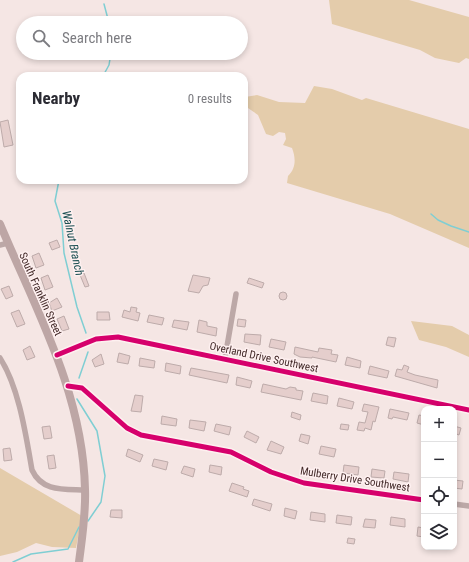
<!DOCTYPE html>
<meta charset="utf-8">
<style>
:root{--surface:#fff;--page:#f7f7f7;--text:#2b2b33;--muted:#7c7c81;--line:#e1e1e2}
body{margin:0;font-family:"Roboto Condensed",sans-serif;background:var(--page);color:var(--text)}
.controls{position:absolute;right:12px;bottom:12px;display:grid;overflow:hidden;border-radius:8px;box-shadow:0 2px 6px #0003}
.controls button{width:36px;height:36px;display:grid;place-items:center;padding:0;border:0;border-bottom:1px solid var(--line);background:var(--surface);color:var(--text);font:20px sans-serif}
.list{margin:0;padding:0;list-style:none}
h2{display:flex;justify-content:space-between;align-items:center;height:52px;margin:0;padding:0 16px;font-size:17px}
h2 small{font-size:13px;font-weight:400;color:var(--muted)}
.icon{flex:none;width:22px;height:22px;fill:none;stroke:currentColor;stroke-width:2;stroke-linecap:round;stroke-linejoin:round}
.map{position:relative;flex:none;width:469px;height:562px;overflow:hidden}
.search{position:absolute;background:var(--surface);box-shadow:0 2px 6px #0003;left:16px;top:16px;width:232px;height:44px;display:flex;align-items:center;gap:10px;box-sizing:border-box;padding:0 14px;border-radius:22px;color:var(--muted);font-size:15px}
.panel{position:absolute;background:var(--surface);box-shadow:0 2px 6px #0003;left:16px;top:72px;width:232px;height:112px;border-radius:12px}
.map>svg:first-child{display:block}
.green{fill:#e4ccab}
.lines{fill:none;stroke-linecap:round;stroke-linejoin:round}
.stream{stroke:#7fced3;stroke-width:1.5}
.building{fill:#e5cecc;stroke:#bdabaa}
.minor{stroke:#bca8a7;stroke-width:5.5}
.secondary{stroke:#bda6a5;stroke-width:8}
.cycleway-casing{stroke:#fef0f0;stroke-width:8}
.cycleway{stroke:#d6006c;stroke-width:5}
.labels{text-anchor:middle;stroke-width:3;stroke-linejoin:round;paint-order:stroke}
.street-label{font-size:11px;fill:#422928;stroke:#fef0f0}
.water-label{font-size:12px;font-style:italic;fill:#1a4e51;stroke:#fef0f0}
</style>
<div class="map">
<svg width="469" height="562" viewBox="0 0 469 562">
<rect width="100%" height="100%" fill="#f5e6e4"/>
<g class="green">
<path d="M329 0H409L469 17V59L466 58 459 63 435 58 420 50 332 24Z"/>
<path d="M314 86 332 89 362 100 366 98 376 101 469 129V248L390 214 287 183 288 176C296 169 296 158 292 148L283 145 286 139 285 133 279 132 273 136 266 134 258 115 245 106V97L257 95 279 102 305 103Z"/>
<path d="M411 321 452 326 469 335V357L446 347 419 340Z"/>
<path d="M0 468 82 516 76 548 52 547 36 543 17 552 0 556Z"/>
</g>
<g class="lines">
<g class="stream">
<path d="M104 4 109 23"/>
<path d="M103 76 109 65 111 53"/>
<path d="M59 180 55 201 62 223 64 253 77 307 86 333"/>
<path d="M431 214 438 220 451 226 469 232"/>
<path d="M79 378 88 352"/>
<path d="M77 399 97 431 105 476 101 502 88 521"/>
<path d="M13 562 31 554 68 549 79 527"/>
</g>
</g>
<g class="building">
<path d="M8 120 13 145 4 147 0 122Z"/>
<path d="M57 240 60 247 52 250 49 243Z"/>
<path d="M39 253 44 265 36 268 32 256Z"/>
<path d="M84 273 89 286 85 287 80 275Z"/>
<path d="M48 275 53 287 45 290 41 278Z"/>
<path d="M193 275 210 278 208 285 203 286 199 293 188 291Z"/>
<path d="M249 278 264 283 262 288 247 283Z"/>
<path d="M9 286 13 296 6 299 1 289Z"/>
<circle cx="283" cy="296" r="4"/>
<path d="M57 298 62 307 52 311 49 303Z"/>
<path d="M131 307 137 308 136 312 140 313 138 321 122 317 124 310 130 312Z"/>
<path d="M19 310 25 324 17 327 11 313Z"/>
<path d="M97 312H109L110 320H97Z"/>
<path d="M149 315 164 318 162 325 147 322Z"/>
<path d="M64 316 69 329 62 331 57 319Z"/>
<path d="M238 319 246 320 245 327 237 326Z"/>
<path d="M174 320 189 322 187 330 172 327Z"/>
<path d="M199 320 207 322V326L217 328 216 336 197 332Z"/>
<path d="M245 334 261 335 260 345 244 342Z"/>
<path d="M388 337 396 338 394 347 386 345Z"/>
<path d="M271 339 286 342 284 350 269 347Z"/>
<path d="M30 346 35 357 27 360 23 350Z"/>
<path d="M295 347 318 352 319 348 332 350 331 354 338 355 336 362 312 357V358L300 357 294 354Z"/>
<path d="M119 353 130 356 128 364 117 362Z"/>
<path d="M101 354 104 364 95 367 92 360Z"/>
<path d="M347 357 361 361 360 368 345 365Z"/>
<path d="M140 358 155 361 154 368 139 366Z"/>
<path d="M166 363 181 366 180 374 165 371Z"/>
<path d="M404 365 409 367 407 372 415 375 438 380 437 388 395 376 397 369 402 370Z"/>
<path d="M370 366 389 371 387 378 368 374Z"/>
<path d="M191 368 229 375 227 383 189 375Z"/>
<path d="M237 377 252 381 250 388 236 385Z"/>
<path d="M263 384 286 389 290 387 296 388V390L303 391 301 400 261 392Z"/>
<path d="M313 393 328 396 327 404 311 401Z"/>
<path d="M135 395 143 396 141 412 131 411Z"/>
<path d="M339 398 354 402 352 409 337 406Z"/>
<path d="M364 404 379 407 375 422 373 421 371 430 365 428 364 431 357 430 359 422 365 423 368 412 362 411Z"/>
<path d="M390 409 409 413 407 420 393 417 392 419 388 418Z"/>
<path d="M292 412 301 415 300 420 291 417Z"/>
<path d="M419 415 424 416V425L417 423Z"/>
<path d="M162 416 177 419 176 426 161 424Z"/>
<path d="M190 420 206 422 204 431 189 428Z"/>
<path d="M216 424 231 427 229 435 214 431Z"/>
<path d="M341 424 349 425 348 430 340 429Z"/>
<path d="M50 426 52 438 44 439 42 427Z"/>
<path d="M454 426 461 428 459 435 454 433Z"/>
<path d="M247 431 259 437 256 443 244 437Z"/>
<path d="M301 434 310 436 308 444 299 441Z"/>
<path d="M271 441 284 447 281 454 267 450Z"/>
<path d="M321 446 336 449 334 457 319 454Z"/>
<path d="M10 448 12 460 4 461 3 449Z"/>
<path d="M128 449 143 455 140 462 126 456Z"/>
<path d="M54 455 56 468 49 469 47 456Z"/>
<path d="M154 459 168 462 166 470 152 466Z"/>
<path d="M210 465 222 467 221 475 209 472Z"/>
<path d="M344 465 359 467 358 475 343 473Z"/>
<path d="M184 466 195 469 193 477 181 473Z"/>
<path d="M372 469 385 471 384 478 371 477Z"/>
<path d="M394 472 409 474 408 482 393 479Z"/>
<path d="M454 480 463 481 462 489 454 488Z"/>
<path d="M232 483 244 487 243 489 249 491 247 497 229 491Z"/>
<path d="M254 499 272 504 270 511 252 505Z"/>
<path d="M285 508 297 511 295 519 284 516Z"/>
<path d="M111 510H122V518L110 517Z"/>
<path d="M311 512 325 514V522L310 520Z"/>
<path d="M337 515 352 517 351 525 336 523Z"/>
<path d="M391 517 405 519V527L390 525Z"/>
<path d="M365 519 376 520 375 528 363 527Z"/>
<path d="M418 527 424 528V537L417 536Z"/>
<path d="M348 538 355 539 354 544 347 543Z"/>
</g>
<g class="lines">
<g class="minor">
<path d="M0 245 8 243"/>
<path d="M57 355 96 339 118 337 469 410"/>
<path d="M0 358C19 387 26 436 32 470 42 492 64 489 85 490"/>
<path d="M225 358 236 294"/>
<path d="M68 386 82 388 127 428 141 435 231 452 271 472 304 483 424 500"/>
<path d="M454 504 469 506"/>
</g>
<path class="secondary" d="M0 224C36 310 83 393 85 489 86 514 82 538 79 562"/>
<g class="cycleway-casing">
<g id="cycleway">
<path d="M57 355 96 339 118 337 469 410"/>
<path d="M68 386 82 388 127 428 141 435 231 452 271 472 304 483 424 500"/>
</g>
</g>
<use href="#cycleway" class="cycleway"/>
</g>
<g class="labels">
<g class="street-label">
<text transform="translate(41 294) rotate(66)" y="4">South Franklin Street</text>
<text transform="translate(264 357) rotate(12)" y="4">Overland Drive Southwest</text>
<text transform="translate(355 479) rotate(9)" y="4">Mulberry Drive Southwest</text>
</g>
<g class="water-label">
<text transform="translate(73 243) rotate(78)" y="4">Walnut Branch</text>
</g>
</g>
</svg>
<div class="controls">
<button>+</button>
<button>−</button>
<button><svg class="icon" aria-label="locate" viewBox="0 0 24 24"><circle cx="12" cy="12" r="6"/><path d="M12 2v4M12 18v4M2 12h4M18 12h4"/></svg></button>
<button><svg class="icon" aria-label="layers" viewBox="0 0 24 24"><path d="M12 4l9 5-9 5-9-5zM3 14l9 5 9-5"/></svg></button>
</div>
<div class="search"><svg class="icon" aria-label="search" viewBox="0 0 24 24"><circle cx="10" cy="10" r="6"/><path d="M15 15l6 6"/></svg>Search here</div>
<section class="panel">
<h2>Nearby<small>0 results</small></h2>
<ul class="list">
</ul>
</section>
</div>
